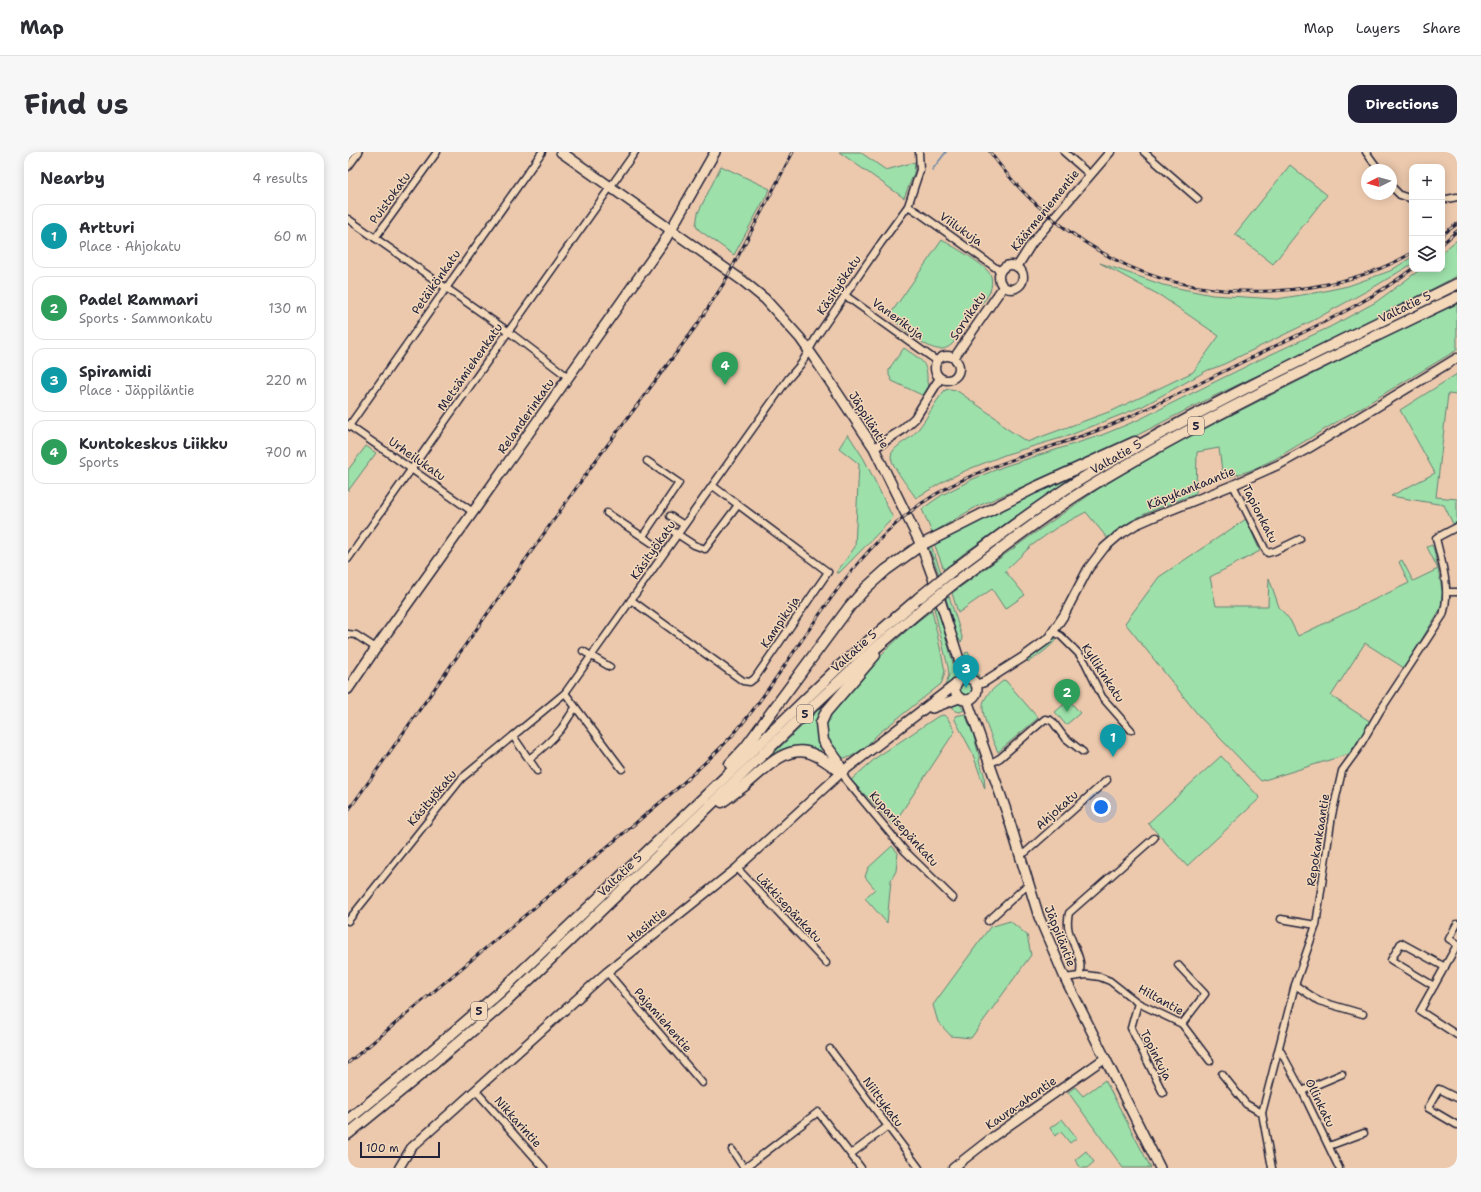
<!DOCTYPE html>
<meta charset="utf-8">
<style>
:root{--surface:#fff;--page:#f7f7f7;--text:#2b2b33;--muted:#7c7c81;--line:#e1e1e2;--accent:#22223b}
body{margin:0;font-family:"Shantell Sans",sans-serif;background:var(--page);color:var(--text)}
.controls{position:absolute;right:12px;top:12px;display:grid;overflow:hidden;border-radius:8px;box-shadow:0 2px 10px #0003}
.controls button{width:36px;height:36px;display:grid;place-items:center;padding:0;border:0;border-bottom:1px solid var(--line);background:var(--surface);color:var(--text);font:20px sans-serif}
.compass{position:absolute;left:1013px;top:12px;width:36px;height:36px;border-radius:50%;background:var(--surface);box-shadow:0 2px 10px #0003;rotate:264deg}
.scale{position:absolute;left:12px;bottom:10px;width:80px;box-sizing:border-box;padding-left:4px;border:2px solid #22223b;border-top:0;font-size:11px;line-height:14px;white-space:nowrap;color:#22223b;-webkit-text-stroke:3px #f3d8ba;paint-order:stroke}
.you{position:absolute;left:753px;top:655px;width:14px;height:14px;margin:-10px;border:3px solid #fff;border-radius:50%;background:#1a73e8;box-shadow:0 0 0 6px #1a73e833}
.badge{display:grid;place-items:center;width:26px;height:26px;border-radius:50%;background:var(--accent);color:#fff;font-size:13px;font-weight:700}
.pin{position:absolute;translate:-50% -33px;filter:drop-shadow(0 1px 2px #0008)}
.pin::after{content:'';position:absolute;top:21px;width:14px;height:12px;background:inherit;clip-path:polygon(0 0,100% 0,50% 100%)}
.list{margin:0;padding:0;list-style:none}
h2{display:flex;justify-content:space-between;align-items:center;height:52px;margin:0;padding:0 16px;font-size:17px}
h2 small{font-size:13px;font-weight:400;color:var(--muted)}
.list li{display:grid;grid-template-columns:26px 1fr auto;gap:12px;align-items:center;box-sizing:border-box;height:64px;margin:0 8px 8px;padding:0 8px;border:1px solid var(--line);border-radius:12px}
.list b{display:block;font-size:15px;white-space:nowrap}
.list p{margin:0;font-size:13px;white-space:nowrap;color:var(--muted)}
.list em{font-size:13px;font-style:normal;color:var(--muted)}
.icon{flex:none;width:22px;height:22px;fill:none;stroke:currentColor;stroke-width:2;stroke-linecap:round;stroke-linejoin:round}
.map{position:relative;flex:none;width:1109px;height:1016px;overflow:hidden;border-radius:12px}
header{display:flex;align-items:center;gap:24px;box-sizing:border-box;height:56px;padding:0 20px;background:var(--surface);border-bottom:1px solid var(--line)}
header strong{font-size:19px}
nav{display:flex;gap:22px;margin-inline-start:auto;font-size:14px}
.intro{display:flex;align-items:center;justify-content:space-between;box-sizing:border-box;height:96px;padding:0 24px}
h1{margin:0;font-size:28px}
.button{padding:10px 18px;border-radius:12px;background:var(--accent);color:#fff;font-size:14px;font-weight:700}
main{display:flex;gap:24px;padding:0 24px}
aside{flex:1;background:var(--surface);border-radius:12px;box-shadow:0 2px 10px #0003}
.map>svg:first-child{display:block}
.green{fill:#9de0aa;stroke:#608172}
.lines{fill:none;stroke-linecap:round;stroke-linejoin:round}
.stream{stroke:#6586a7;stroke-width:1.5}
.minor-casing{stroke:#22223b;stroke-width:9}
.tertiary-casing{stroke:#22223b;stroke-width:11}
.secondary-casing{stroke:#22223b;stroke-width:12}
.trunk-casing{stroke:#22223b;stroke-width:13}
.minor{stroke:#f3d8ba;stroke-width:6}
.tertiary{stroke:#f3d8ba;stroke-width:8}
.secondary{stroke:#f3d8ba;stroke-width:9}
.trunk{stroke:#f3d8ba;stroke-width:10}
.rail-casing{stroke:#22223b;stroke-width:3}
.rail{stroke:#f3d8ba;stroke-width:1.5;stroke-dasharray:4.5;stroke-linecap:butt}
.trunk-bridge-casing{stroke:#22223b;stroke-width:13;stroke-linecap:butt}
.trunk-bridge{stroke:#f3d8ba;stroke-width:10}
.labels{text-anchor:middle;stroke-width:3;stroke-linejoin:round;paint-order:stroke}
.shield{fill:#f3d8ba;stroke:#615961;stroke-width:1}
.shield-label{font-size:11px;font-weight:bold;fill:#22223b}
.street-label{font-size:12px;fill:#22223b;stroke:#f3d8ba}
</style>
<header>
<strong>Map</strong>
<nav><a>Map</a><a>Layers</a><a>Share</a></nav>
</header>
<div class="intro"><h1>Find us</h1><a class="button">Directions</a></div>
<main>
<aside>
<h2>Nearby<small>4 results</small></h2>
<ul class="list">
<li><span class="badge" style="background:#0f9aa8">1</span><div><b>Artturi</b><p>Place · Ahjokatu</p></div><em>60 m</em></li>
<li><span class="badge" style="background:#2e9e5b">2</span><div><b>Padel Rammari</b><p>Sports · Sammonkatu</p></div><em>130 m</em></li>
<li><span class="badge" style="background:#0f9aa8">3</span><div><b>Spiramidi</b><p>Place · Jäppiläntie</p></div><em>220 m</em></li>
<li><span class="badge" style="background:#2e9e5b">4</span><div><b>Kuntokeskus Liikku</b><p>Sports</p></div><em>700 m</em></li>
</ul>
</aside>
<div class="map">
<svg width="1109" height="1016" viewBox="0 0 1109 1016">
<rect width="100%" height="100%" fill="#ecc9ad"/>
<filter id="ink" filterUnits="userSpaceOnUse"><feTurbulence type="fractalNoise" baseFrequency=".025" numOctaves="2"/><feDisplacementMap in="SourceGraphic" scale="8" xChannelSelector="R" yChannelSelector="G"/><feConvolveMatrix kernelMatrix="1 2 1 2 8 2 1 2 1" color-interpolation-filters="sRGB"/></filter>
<g filter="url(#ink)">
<g class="green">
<path d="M491 0H512L538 18 567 10 566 21 556 46Z"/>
<path d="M942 13 979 43 925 112 887 82Z"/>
<path d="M373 14 422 37 386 103 351 78 348 73 350 61Z"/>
<path d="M594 88C606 95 639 113 643 124 644 129 644 135 642 139 638 151 623 159 616 169 612 175 608 190 603 193 600 196 593 198 589 197 576 195 551 173 541 164Z"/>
<path d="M1109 88V124L996 183 931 215 904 226 856 249 772 292 628 355 584 381 574 357 594 343 625 327 657 314 754 283 790 268 915 206 982 175 1028 150 1073 117H1094V100Z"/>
<path d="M1064 105V112L1026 135 964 169 872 214 860 218 795 254 720 284 659 302 621 317 598 328 568 346C562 337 543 314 543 304 544 295 559 289 565 283 578 270 585 252 597 238L602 237 608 238 651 268 655 274 679 290 766 258 845 220 871 184 813 144 752 111 815 133 864 143 929 147 972 140 1000 134 1042 119Z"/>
<path d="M1109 152V198L927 307 901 319 875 327 871 296 849 300 848 341C819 354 783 363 760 387L738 360 708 376 683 394 657 419 677 443 657 457 644 437 610 461 604 441 681 385 750 337 816 297 1048 180Z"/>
<path d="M556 196C573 208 580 209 579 231L581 233 576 244 544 229 541 223V218L543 214Z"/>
<path d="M1109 222V243L1100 242 1088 345 1109 347V370L1105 372 1096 353 1043 344 1087 321 1052 258Z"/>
<path d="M500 282 516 307 545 366 491 421H488L507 395 511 312 491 296Z"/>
<path d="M18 294 28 301 0 339V318Z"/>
<path d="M758 308 686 353 615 402 596 418 586 391 616 374Z"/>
<path d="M898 367 912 399 862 425 868 454H920L921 426 931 455 942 468 950 484 1061 431 1051 410 1054 408 1065 429 1090 417 1079 395 1084 393 1086 398 1095 442 1093 456 1056 516 1017 491 983 544 1023 570 1001 602 913 629 851 564 777 471 811 425Z"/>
<path d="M583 393 593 420 591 422 581 396V395Z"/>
<path d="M601 444 615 488 613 490 608 482 598 446Z"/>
<path d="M589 453 608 522 603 532 596 537 601 523 600 515 586 456Z"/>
<path d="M584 458 597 519 595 527 593 532 531 581 515 597 502 605 496 606 490 603 478 589 477 569C506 529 544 488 584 458Z"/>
<path d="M707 484 710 486C701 496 692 503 680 510L678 508Z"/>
<path d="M620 500 631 525C618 522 619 513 617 501Z"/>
<path d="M656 528 658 529 690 566 650 600C645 589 631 560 636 549 639 541 649 534 656 528Z"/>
<circle cx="617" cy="537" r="7"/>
<path d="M499 530 469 573V583L475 596 471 600 454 596 389 637Z"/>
<path d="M721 548 732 561 718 573 707 560Z"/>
<path d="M602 550H610L616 558 612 560 607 559Z"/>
<path d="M617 562 625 581 632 607 631 609 636 622 637 637 624 600 607 568V564Z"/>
<path d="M595 563 599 565 607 579 545 673 503 628 529 605 589 565Z"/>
<path d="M873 604 912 646 839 714 800 671Z"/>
<path d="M544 694 550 701 548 719 543 728 539 771 517 746 527 737 517 725 520 716Z"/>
<path d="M662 769 679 783 683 803 623 886 603 884 590 870 585 853 642 775Z"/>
<path d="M757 928 803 1016H775L720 940 727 935 735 944Z"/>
<path d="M714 967 729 986 722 991 713 980 707 984 702 976Z"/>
<path d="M738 999 746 1010 739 1016H733L727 1008Z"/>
</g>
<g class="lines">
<path class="stream" d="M584 18 598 0"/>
<g class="minor-casing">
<g id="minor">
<path d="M716 0 741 22"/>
<path d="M796 0 850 47"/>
<path d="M1018 0 1031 18"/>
<path d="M0 15 11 0"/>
<path d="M1043 34 1052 43 1064 47"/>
<path d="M1094 48 1109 45"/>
<path d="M560 54 574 63 652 119"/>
<path d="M0 67 161 180 220 225"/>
<path d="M27 86 89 0"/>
<path d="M498 144 589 209"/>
<path d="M0 273 125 360"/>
<path d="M1 274 194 0"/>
<path d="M885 333 918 399 920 401 927 399 952 387"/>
<path d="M259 361 310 395"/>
<path d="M322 364 336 373"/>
<path d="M323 378 346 393 357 397 390 353"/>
<path d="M295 384 331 331 299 309"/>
<path d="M0 407 287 0"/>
<path d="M1099 440H1109"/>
<path d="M283 448 395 529 402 530 407 526 480 420 365 334"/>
<path d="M706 480 713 484 730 501 737 510 754 545 783 578"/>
<path d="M0 482 8 483 28 496"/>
<path d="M235 499 262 515"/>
<path d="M217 541 274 617"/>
<path d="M165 584 189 619"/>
<path d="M181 607C193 598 204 588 213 577 218 570 222 563 227 556"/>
<path d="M641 612 652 606 697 567 702 568 705 570 716 585 735 600"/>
<path d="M494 620 498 628 557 699 605 746"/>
<path d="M672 703 678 700 759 628"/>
<path d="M389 716 478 811"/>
<path d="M933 767 968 773"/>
<path d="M0 769 114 626 217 541 440 227 453 212 469 184 533 91 560 54 572 18 571 0"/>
<path d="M640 769 676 736 682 734"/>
<path d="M1109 772 1101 787 1109 792"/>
<path d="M1109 793 1072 859 1109 883"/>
<path d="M830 813 857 842 834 872"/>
<path d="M259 820 354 931"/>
<path d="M732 823C732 819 733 814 732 810 728 791 716 782 721 761L806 686"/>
<path d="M717 826 738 823 752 825 762 829 790 851 834 872 862 909"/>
<path d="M947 833 971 849 1015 862"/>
<path d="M1086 834 1043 808 1053 791 1097 815"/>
<path d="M790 851 783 876 815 941"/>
<path d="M931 896 954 939 991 1016"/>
<path d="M482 897 571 1016"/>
<path d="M874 922 898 952 914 961"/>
<path d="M128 939 196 1016"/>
<path d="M954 939 994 922"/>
<path d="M1109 946 1091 937 1080 956 1109 973"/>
<path d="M981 994 1016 981"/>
<path d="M384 998 396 1016"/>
<path d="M503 1002 540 974"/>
<path d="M397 1016 470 960 513 1016"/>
<path d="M924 1016 914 961 947 833 968 773 984 663 994 619 1010 597 1032 559 1095 463C1103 437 1094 412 1088 386L1109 375"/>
</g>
</g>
<g class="tertiary-casing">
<g id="tertiary">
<circle cx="663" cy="125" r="12"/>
<path d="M669 115 684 91 762 0"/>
<circle cx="599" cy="216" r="12"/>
<path d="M606 206 655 135"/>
<path d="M526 296 554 278 567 266 592 226"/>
<path d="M628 533 636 530 674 506 700 487 716 463 740 417 756 396 771 383 787 373 803 366 885 333 932 312 961 296 1109 206"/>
<path d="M51 1016 63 996 259 820 389 716 494 620"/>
<path d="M605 1016 646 984 757 906"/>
</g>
</g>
<g class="secondary-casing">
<g id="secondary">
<path d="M213 0 395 129 417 147 452 186 469 210 526 296 573 393 584 423 617 526"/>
<circle cx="618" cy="537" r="11"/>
<path d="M0 537 28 496 130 353 317 88 367 0"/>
<path d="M619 548 659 661 691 765 717 826 812 1016"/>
<path d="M584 556 611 546"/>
<path d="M494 620 607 533"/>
</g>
</g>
<g class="trunk-casing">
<g id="trunk">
<path d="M604 419C646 388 687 356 730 329 852 255 981 195 1109 132"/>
<path d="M605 432C652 398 698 361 748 331 864 261 987 204 1109 145"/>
<path d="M382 612 397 596 502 454 518 436 538 418 573 393 686 336 787 290"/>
<path d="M494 620 489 608 475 589 473 571 478 560 527 503"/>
<path d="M374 650C381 645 389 639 396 634 413 621 435 594 459 600 472 603 482 613 494 620"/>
<path d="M0 968 72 909 151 841 371 631 493 513 572 445"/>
<path d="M0 982 83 914 160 848 466 553 516 506 574 457"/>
</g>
</g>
<use href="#minor" class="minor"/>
<use href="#tertiary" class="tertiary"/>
<use href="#secondary" class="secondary"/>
<use href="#trunk" class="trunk"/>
<g class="rail-casing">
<g id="rail">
<path d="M642 0C677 49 726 89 780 114 863 152 985 147 1064 101"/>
<path d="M1094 83 1109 72"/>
<path d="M1094 92 1109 79"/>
<path d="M0 659 243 315 349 173 376 131 445 0"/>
<path d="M0 911 332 634C353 614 376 595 394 572 453 499 495 407 574 351 626 315 689 301 748 279 804 257 857 228 911 202 963 176 1017 153 1064 117"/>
</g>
</g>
<use href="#rail" class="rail"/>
<g class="trunk-bridge-casing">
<g id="trunk-bridge">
<path d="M572 445 604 419"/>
<path d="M574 457 605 432"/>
</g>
</g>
<use href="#trunk-bridge" class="trunk-bridge"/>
</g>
</g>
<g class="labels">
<g class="shield">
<rect x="840" y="265" width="16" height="18" rx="3"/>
<rect x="449" y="553" width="16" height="18" rx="3"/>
<rect x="123" y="850" width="16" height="18" rx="3"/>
</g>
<g class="shield-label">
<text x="848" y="278">5</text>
<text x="457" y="566">5</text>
<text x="131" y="863">5</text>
</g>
<g class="street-label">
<text transform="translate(42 46) rotate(-54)" y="4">Puistokatu</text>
<text transform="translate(697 58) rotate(-51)" y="4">Käärmeniementie</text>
<text transform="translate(613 77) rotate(35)" y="4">Viilukuja</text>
<text transform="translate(88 130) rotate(-55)" y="4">Petäikönkatu</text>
<text transform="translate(491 133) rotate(-56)" y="4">Käsityökatu</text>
<text transform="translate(1057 155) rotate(-26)" y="4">Valtatie 5</text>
<text transform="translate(620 164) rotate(-56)" y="4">Sorvikatu</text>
<text transform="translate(550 167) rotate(36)" y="4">Vanerikuja</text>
<text transform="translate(122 215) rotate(-55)" y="4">Metsämiehenkatu</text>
<text transform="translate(178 264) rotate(-55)" y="4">Relanderinkatu</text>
<text transform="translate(521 268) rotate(58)" y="4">Jäppiläntie</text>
<text transform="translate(768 305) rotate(-30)" y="4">Valtatie 5</text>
<text transform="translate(69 307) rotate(35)" y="4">Urheilukatu</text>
<text transform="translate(843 336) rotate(-22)" y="4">Käpykankaantie</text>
<text transform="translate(912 362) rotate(63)" y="4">Tapionkatu</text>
<text transform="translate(305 398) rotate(-55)" y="4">Käsityökatu</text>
<text transform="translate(432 470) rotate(-56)" y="4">Kampikuja</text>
<text transform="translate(506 499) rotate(-42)" y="4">Valtatie 5</text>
<text transform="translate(755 521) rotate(57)" y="4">Kyllikinkatu</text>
<text transform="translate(84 646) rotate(-50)" y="4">Käsityökatu</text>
<text transform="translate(709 658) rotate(-42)" y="4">Ahjokatu</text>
<text transform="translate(556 677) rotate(48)" y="4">Kuparisepänkatu</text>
<text transform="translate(970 688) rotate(-81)" y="4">Repokankaantie</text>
<text transform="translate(272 723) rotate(-44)" y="4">Valtatie 5</text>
<text transform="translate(441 756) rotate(47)" y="4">Läkkisepänkatu</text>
<text transform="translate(299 773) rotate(-39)" y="4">Hasintie</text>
<text transform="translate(712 784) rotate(68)" y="4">Jäppiläntie</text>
<text transform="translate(813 848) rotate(29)" y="4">Hiltantie</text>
<text transform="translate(315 868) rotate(49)" y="4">Pajamiehentie</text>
<text transform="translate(808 903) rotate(63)" y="4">Topinkuja</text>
<text transform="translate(535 950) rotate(53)" y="4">Niittykatu</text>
<text transform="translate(673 951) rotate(-35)" y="4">Kaura-ahontie</text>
<text transform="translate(972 951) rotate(64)" y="4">Ollinkatu</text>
<text transform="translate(170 970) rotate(48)" y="4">Nikkarintie</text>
</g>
</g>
</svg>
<div class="controls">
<button>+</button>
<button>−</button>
<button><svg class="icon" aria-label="layers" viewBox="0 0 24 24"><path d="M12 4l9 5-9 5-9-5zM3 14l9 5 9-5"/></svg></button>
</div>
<svg class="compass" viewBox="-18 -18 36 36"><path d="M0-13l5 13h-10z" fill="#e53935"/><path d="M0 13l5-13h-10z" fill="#7c7c81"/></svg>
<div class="scale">100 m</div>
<div class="you"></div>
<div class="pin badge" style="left:765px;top:605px;background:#0f9aa8">1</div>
<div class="pin badge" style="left:719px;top:560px;background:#2e9e5b">2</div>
<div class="pin badge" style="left:618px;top:536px;background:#0f9aa8">3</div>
<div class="pin badge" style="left:377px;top:233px;background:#2e9e5b">4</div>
</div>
</main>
